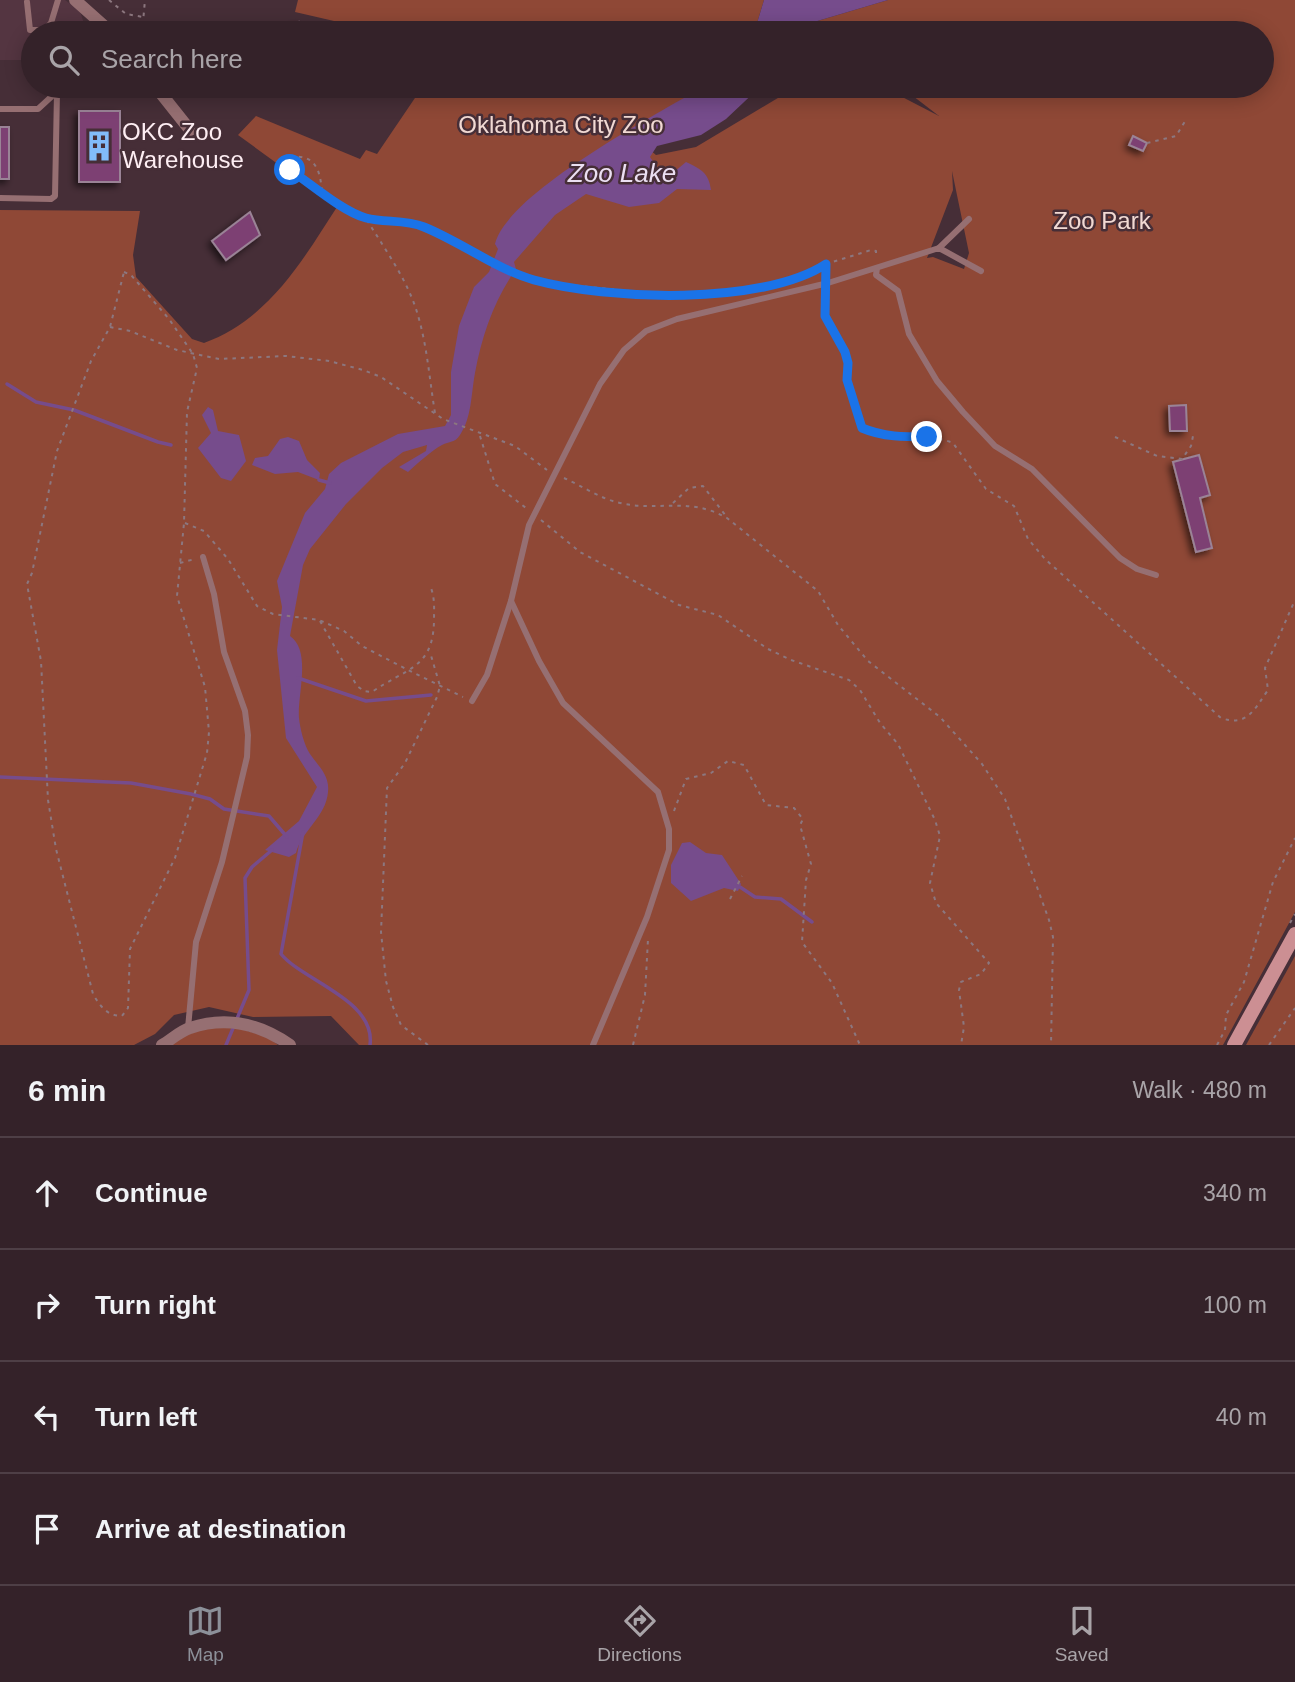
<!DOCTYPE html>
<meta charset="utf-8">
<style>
:root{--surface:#342229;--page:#3c2a31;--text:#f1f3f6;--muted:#a9a4a8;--line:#4e3f46;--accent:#8c9099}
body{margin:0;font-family:Arial,sans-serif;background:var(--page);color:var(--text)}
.stop{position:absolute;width:21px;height:21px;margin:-16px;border:5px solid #1a73e8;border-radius:50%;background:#fff}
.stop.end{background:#1a73e8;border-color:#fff;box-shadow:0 2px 7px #0008}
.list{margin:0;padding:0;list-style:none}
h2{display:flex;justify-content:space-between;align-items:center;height:91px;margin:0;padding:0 28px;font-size:30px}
h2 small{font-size:23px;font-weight:400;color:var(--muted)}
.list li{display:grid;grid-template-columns:46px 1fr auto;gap:21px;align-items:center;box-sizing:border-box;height:112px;padding:0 28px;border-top:2px solid var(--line)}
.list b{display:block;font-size:26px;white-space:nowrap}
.list em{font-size:23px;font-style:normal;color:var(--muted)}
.icon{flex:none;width:38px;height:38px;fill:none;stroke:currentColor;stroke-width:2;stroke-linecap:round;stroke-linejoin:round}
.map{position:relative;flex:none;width:1295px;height:1045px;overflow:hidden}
.search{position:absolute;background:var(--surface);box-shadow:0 4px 18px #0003;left:21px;right:21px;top:21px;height:77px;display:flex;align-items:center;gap:18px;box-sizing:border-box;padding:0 24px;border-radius:38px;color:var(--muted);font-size:26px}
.sheet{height:539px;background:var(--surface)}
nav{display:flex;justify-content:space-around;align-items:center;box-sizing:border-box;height:98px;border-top:2px solid var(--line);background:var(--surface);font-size:19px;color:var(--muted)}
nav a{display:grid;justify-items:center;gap:4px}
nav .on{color:var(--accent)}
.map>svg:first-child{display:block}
.built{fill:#543541}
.green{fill:#8f4836;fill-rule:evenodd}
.water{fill:#764c8c}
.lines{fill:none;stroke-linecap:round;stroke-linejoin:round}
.stream{stroke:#764c8c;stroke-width:3.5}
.building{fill:#7d4073;stroke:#9a8396;stroke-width:2;filter:url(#shadow)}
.path{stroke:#8c777f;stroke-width:2;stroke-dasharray:3.5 5;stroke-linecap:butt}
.lane{stroke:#966f72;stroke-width:6}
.street{stroke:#966f72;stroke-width:12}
.secondary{stroke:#cc8f93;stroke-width:14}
.route{stroke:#1a73e8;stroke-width:9}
.labels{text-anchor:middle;stroke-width:5;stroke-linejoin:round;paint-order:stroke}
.park-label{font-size:24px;fill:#f1d9d3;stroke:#462e37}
.poi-label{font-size:24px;fill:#fdedf2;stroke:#462e37;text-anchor:start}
.water-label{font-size:26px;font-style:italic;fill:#ebdff2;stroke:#462e37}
</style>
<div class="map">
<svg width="1295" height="1045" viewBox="0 0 1295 1045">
<defs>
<filter id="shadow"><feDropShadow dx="-3.5" dy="3.5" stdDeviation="3.5" flood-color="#0009"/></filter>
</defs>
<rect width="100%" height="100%" fill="#462e37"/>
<path class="built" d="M0 0H65L80 11 87 33H33V60H0Z"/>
<g class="green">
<path d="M298 0H764L754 33H386L295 12Z"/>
<path d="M888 0H1295V912L1223 1045H359L331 1016 253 1017 209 1007 174 1015 155 1034 134 1045H0V210L140 211 133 255 136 277 192 339 204 343C269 319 302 261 337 207L238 135 256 116 360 159 366 150 377 154 419 92 414 86H705L630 133 656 155 696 147 798 86H881L939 116 900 86H1262V33H829L814 22ZM952 171 969 253 964 269 933 257 927 258 953 190Z"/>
<path d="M1295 956V1045H1246Z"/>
<path d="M221 1023 268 1037 278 1045H167L188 1030Z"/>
</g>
<g class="water">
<path d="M764 0H888L814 22 809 33H754Z"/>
<path d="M705 86H761L726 119 701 135 657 146 650 157 660 171 674 172 686 162C701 169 709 173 711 190L677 189 659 203 629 207 586 194 555 215 514 262 516 269C494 300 482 335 475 373 471 394 472 417 460 435 455 443 449 441 442 445 432 450 417 464 408 472L399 467 426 451 427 445 403 452 382 468 346 504 310 549 303 565 290 636C312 651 297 696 299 718 300 728 304 745 310 754 318 766 330 775 328 792 326 817 302 830 296 853L289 857 265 850 299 821 317 787 286 738 277 650 282 607 277 581 305 513 325 489 329 474 341 463 398 434 445 426 451 415V372L459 326 474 287 489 272 498 249 495 244C507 193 657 114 705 86Z"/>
<path d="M208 407 213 410 218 431 239 435 246 461 231 481 221 478 198 448 211 433 202 415Z"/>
<path d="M288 437 299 441 307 460 320 473 319 480 298 472 275 474 252 465 255 458 268 456 280 439Z"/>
<path d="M690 842 706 853 722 855 741 884 738 891 724 888 691 901 671 883V865L682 843Z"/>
</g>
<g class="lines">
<g class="stream">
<path d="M7 384 36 402 74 410 158 442 171 445"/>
<path d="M319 480 330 483"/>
<path d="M298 678 366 701 431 695"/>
<path d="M0 777 131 783 191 794 210 799 224 809 269 816 287 837"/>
<path d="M303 832 281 954C303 981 376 1000 370 1045"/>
<path d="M740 887 755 897 781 899 812 922"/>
<path d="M226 1045 249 990 245 878 252 867 272 850"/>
</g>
</g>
<g class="building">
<path d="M299 22 307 33H283Z"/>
<rect x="79" y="111" width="41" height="71"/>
<rect x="0" y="127" width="9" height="52"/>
<path d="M1133 136 1147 143 1143 151 1129 145Z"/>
<path d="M250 212 260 235 226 260 212 241Z"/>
<path d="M1186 405 1187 431H1170L1169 406Z"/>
<path d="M1199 455 1210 495 1200 498 1212 548 1196 552 1173 462Z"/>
</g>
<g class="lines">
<g class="path">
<path d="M109 0 126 14 143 17"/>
<path d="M142 33 145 0"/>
<path d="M1147 143 1176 136 1187 118"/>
<path d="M322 191C320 171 316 154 291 157L287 163 290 170 365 218 421 226 533 280 560 284 669 295 754 290 797 280 826 264 871 250 876 251V257"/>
<path d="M367 220C384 248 404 275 415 306 427 341 429 377 435 413"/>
<path d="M826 264 827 274"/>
<path d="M124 272 131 275 169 319 193 354 197 368 187 412 184 523 177 596 205 687 209 732 207 753 175 858 130 949 128 1008 122 1016C107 1016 100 1006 93 994L56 849 48 800 41 661 27 584 32 573 57 451 91 361 110 327Z"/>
<path d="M827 293 825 316 845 352 848 363 847 380 862 428C891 441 924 431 953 443L986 489 1014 506 1028 539 1045 559 1221 718C1247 727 1254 710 1268 690L1265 668 1295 600"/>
<path d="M110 327 130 331 177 350 219 359 286 356 329 361 363 370 381 377 443 419 515 446 547 470"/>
<path d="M480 436 495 484 526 508"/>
<path d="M1115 437 1157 456 1182 459 1191 446 1193 436"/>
<path d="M564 478C582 486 601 499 620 503 659 512 688 496 727 518L818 591 838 625 868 661 940 717 982 764 1005 799 1049 920 1053 937 1051 1045"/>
<path d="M673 503 689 488 703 486 726 516"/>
<path d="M541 520 580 552 679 605 718 615 768 649 791 660 849 680 860 690 880 723 898 744 935 820 940 836 930 883 936 903 989 963 981 974 961 982 959 990 964 1027 961 1045"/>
<path d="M185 523 204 531 228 559 257 606 273 614 319 620 344 631 362 646 408 670 463 697"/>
<path d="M180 563 195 559"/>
<path d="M320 621 357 686 364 691 372 692C406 668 433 669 434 621 434 609 435 599 431 588"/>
<path d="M674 811 686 779 711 773 728 761 744 765 766 805 794 808 803 819 800 825 811 864 806 880 802 942 832 983 860 1045"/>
<path d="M730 899 742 876"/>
<path d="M1290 923 1295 914"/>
<path d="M428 1045 401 1025 393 1007 386 981 381 932 387 788 405 763 437 697 440 686 430 652"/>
<path d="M633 1045 645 995 648 939"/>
<path d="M1217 1045 1225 1030 1226 1015 1244 982 1273 882 1295 838"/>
<path d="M1269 1045 1295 1008"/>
</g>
<g class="lane">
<path d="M27 2 30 30H45L51 23 58 0"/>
<path d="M0 109H38L63 86"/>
<path d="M0 198 51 199 55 196 57 92"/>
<path d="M939 248 969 219"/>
<path d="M877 268 876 275 898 291 909 334 937 381 963 412 995 446 1032 469 1120 558 1137 569 1156 575"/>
<path d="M472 701 487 675 511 601"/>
<path d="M188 1028 196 942 222 862 247 757 248 735 245 711 224 652 214 594 203 557"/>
<path d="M593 1045 647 917 669 850V829L658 792 563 703 539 661 511 601 529 525 600 384 624 350 646 331 677 319 828 283 939 248 981 271"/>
</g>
<g class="street">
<path d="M75 0 112 33"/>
<path d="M155 86 190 130"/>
<path d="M162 1045C171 1040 180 1031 190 1028 226 1016 260 1024 290 1045"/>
</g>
<path class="secondary" d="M1234 1045 1295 934"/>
</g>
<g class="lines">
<path class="route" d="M290 170C310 183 343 212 366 218 385 223 405 219 424 227 461 242 496 269 534 280 607 300 762 306 826 264L825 316 845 352 848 363 847 380 862 428C883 437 905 437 927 437"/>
</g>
<defs>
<g id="building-bare" transform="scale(2.415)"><path d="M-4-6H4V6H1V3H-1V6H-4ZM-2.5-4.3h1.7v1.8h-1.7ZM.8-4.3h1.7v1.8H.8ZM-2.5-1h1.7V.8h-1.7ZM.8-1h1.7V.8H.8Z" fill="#82bcfa" stroke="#462e37" stroke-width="2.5" paint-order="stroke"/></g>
</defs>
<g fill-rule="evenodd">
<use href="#building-bare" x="99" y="146"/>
</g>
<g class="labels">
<g class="park-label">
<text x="561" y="133">Oklahoma City Zoo</text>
<text x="1102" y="229">Zoo Park</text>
</g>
<g class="poi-label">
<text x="122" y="140">OKC Zoo<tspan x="122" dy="28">Warehouse</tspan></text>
</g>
<g class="water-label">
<text x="622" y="182">Zoo Lake</text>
</g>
</g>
</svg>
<div class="stop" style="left:290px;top:170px"></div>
<div class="stop end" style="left:927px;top:437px"></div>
<div class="search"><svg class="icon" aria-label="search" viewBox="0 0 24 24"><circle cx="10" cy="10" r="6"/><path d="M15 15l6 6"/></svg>Search here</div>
</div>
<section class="sheet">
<h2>6 min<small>Walk · 480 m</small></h2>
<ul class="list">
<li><svg class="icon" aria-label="ahead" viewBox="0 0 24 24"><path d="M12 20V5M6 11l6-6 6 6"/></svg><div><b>Continue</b></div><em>340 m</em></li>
<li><svg class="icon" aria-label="right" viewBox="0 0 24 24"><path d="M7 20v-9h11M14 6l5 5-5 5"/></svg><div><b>Turn right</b></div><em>100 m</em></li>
<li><svg class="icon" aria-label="left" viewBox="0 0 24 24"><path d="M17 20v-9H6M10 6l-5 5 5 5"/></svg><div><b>Turn left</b></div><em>40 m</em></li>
<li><svg class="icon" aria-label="arrive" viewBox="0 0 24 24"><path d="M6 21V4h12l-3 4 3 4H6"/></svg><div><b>Arrive at destination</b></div></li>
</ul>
</section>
<nav>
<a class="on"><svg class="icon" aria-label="map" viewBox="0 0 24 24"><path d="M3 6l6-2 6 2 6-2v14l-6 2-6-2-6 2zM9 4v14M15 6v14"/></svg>Map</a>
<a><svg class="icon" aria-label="directions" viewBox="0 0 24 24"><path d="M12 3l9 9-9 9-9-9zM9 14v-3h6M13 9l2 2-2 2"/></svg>Directions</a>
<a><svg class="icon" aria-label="saved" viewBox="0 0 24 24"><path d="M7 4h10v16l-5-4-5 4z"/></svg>Saved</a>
</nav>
